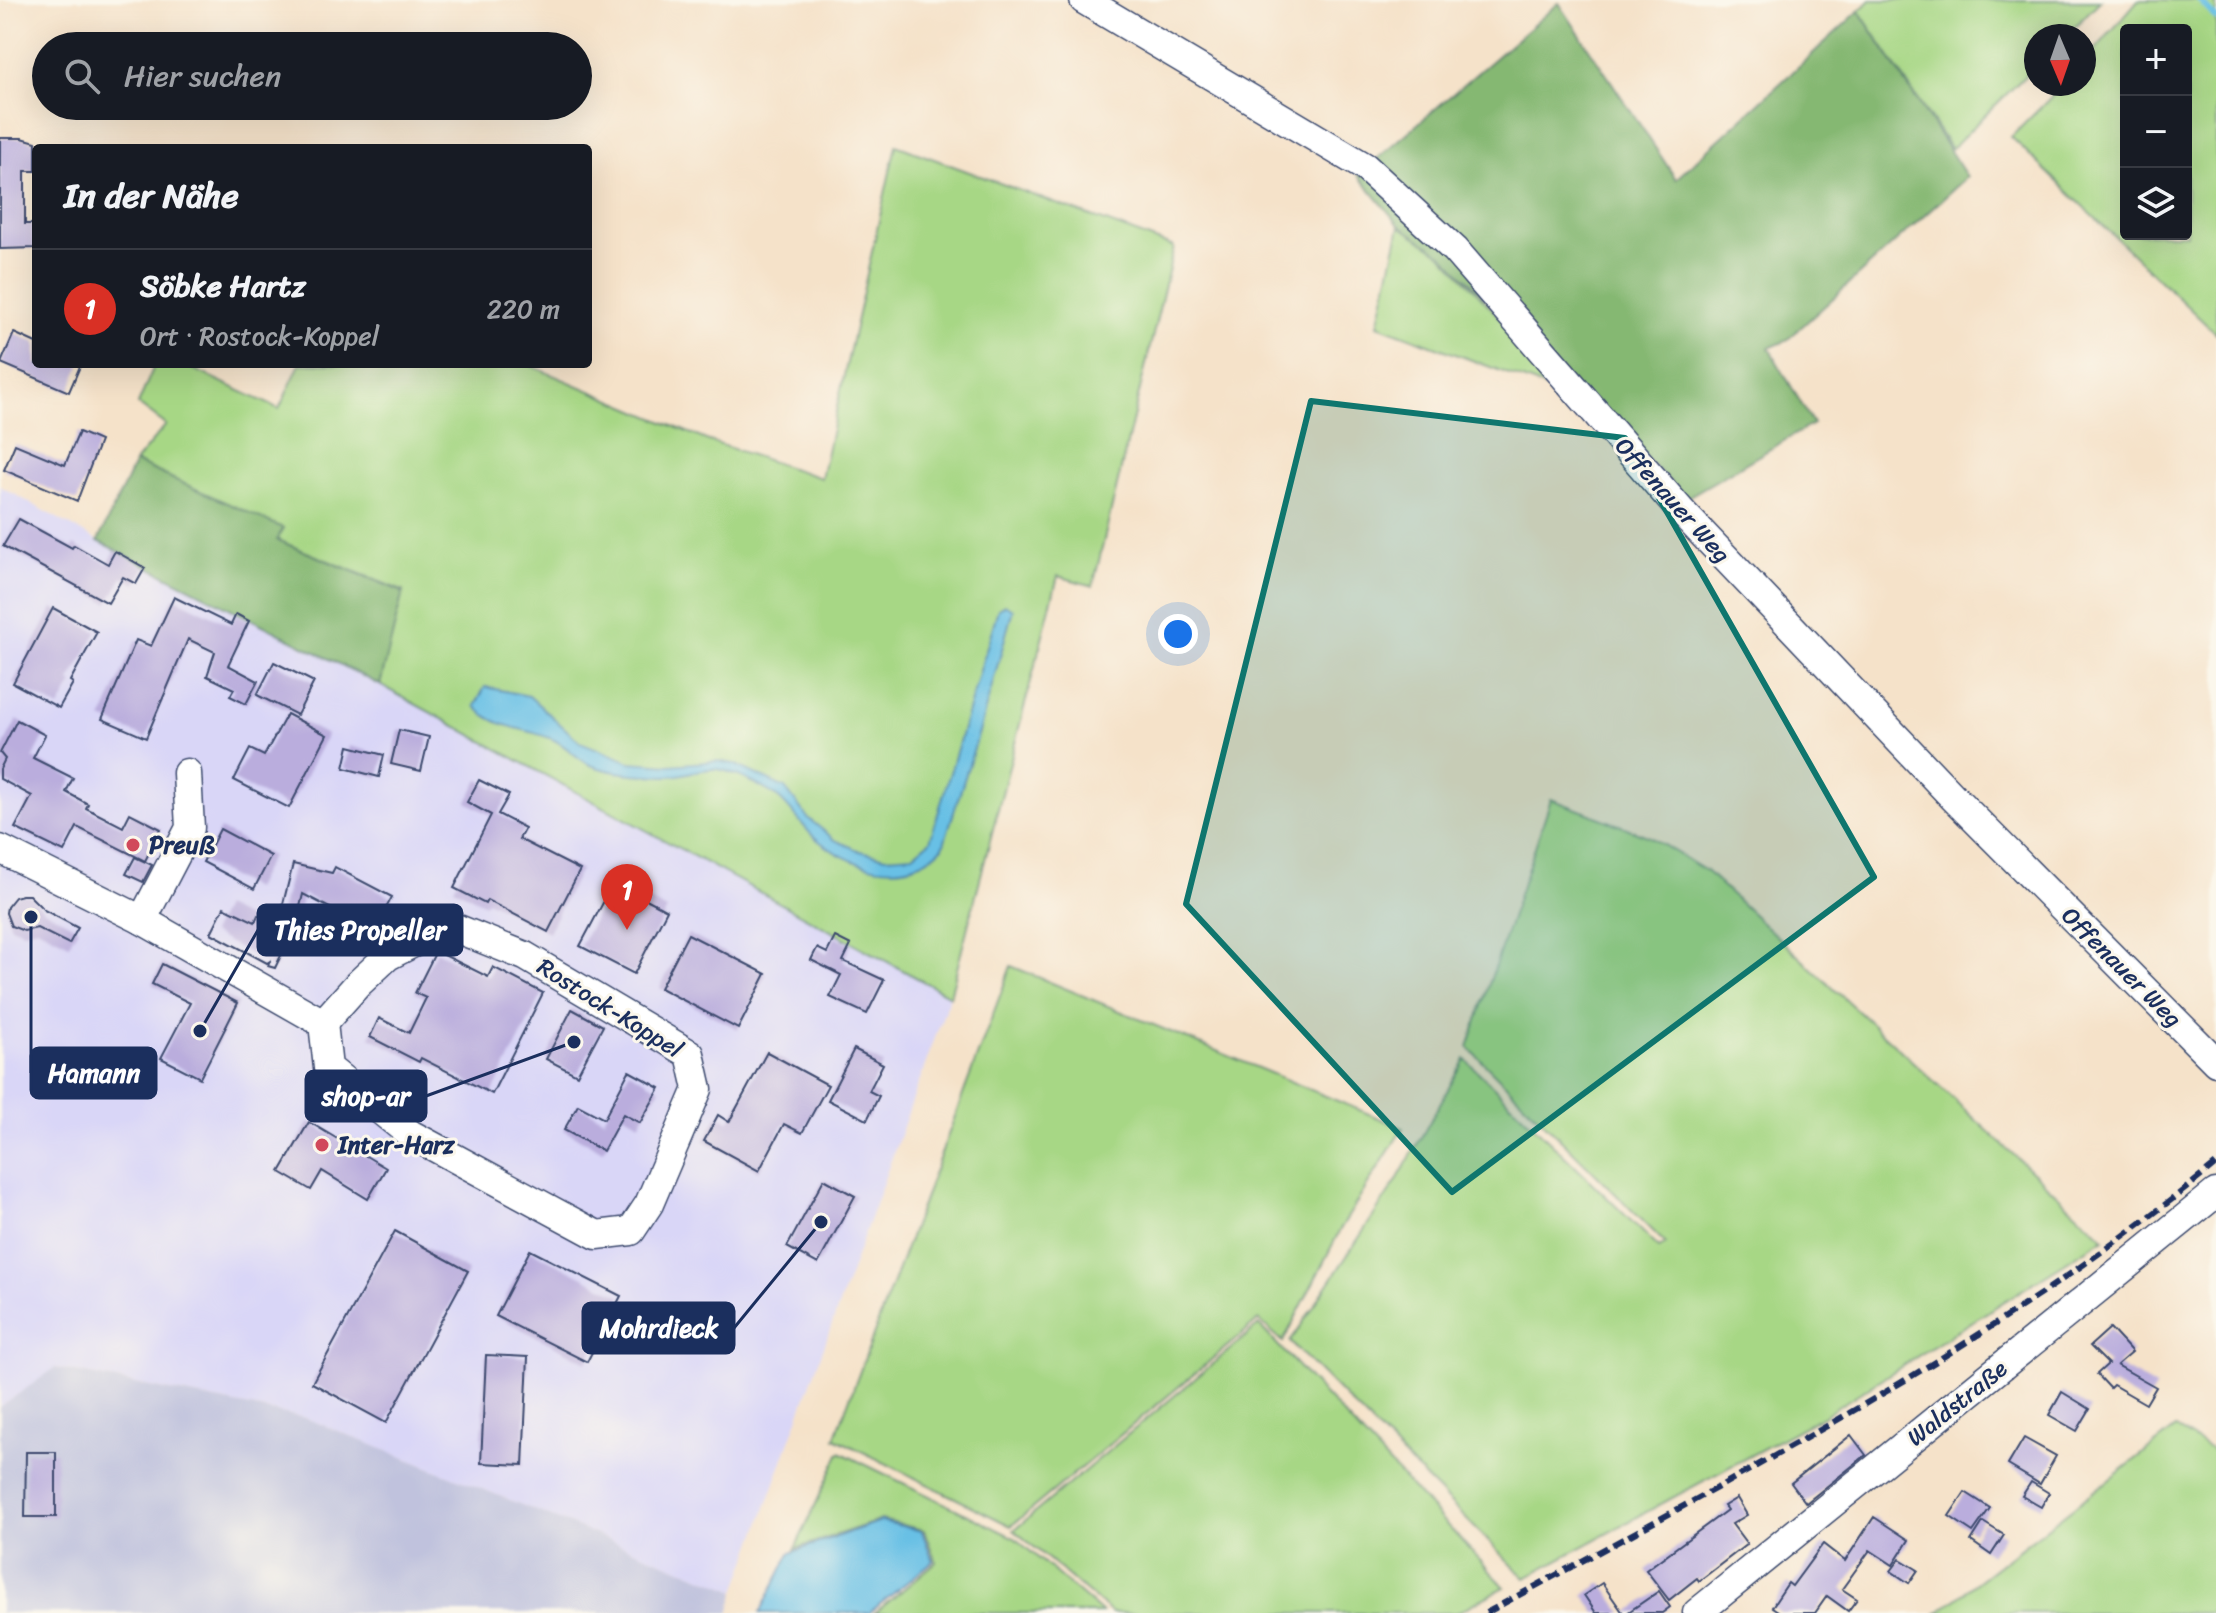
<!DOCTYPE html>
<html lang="de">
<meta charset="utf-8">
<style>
:root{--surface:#171b24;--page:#20242c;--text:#f1f3f6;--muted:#9ea1a6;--line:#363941;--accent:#d93025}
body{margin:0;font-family:Sriracha,sans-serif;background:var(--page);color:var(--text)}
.controls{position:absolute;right:24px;top:24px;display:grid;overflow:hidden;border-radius:8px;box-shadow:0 8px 32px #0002}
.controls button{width:72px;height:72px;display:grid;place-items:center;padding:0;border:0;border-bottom:2px solid var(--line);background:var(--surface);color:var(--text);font:40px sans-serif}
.compass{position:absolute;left:2024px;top:24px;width:72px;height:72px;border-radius:50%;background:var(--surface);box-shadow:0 8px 32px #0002;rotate:178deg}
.you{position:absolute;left:1178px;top:634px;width:28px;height:28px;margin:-20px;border:6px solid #fff;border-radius:50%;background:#1a73e8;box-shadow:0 0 0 12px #1a73e833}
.badge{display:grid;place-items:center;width:52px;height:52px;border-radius:50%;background:var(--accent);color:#fff;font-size:26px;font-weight:700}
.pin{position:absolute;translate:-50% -66px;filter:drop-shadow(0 2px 4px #0008)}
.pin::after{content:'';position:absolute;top:42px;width:28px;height:24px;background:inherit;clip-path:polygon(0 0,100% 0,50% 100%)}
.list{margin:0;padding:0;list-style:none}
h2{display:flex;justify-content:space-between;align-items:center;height:104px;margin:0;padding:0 32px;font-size:34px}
h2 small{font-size:26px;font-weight:400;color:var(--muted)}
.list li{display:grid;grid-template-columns:52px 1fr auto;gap:24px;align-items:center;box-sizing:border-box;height:120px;padding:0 32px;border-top:2px solid var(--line)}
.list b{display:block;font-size:30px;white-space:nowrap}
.list p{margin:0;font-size:26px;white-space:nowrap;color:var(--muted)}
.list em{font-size:26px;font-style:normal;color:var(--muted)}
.icon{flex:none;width:44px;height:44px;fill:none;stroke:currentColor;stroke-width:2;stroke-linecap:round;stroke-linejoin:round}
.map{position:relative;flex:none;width:2216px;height:1613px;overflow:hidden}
.search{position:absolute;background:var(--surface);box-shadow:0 8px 32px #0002;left:32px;top:32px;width:560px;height:88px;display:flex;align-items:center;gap:20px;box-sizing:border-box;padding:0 28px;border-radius:44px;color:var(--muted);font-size:30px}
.panel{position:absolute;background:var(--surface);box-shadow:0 8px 32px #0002;left:32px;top:144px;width:560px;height:224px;border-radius:8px}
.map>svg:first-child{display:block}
.built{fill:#d9d6f7}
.industrial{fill:#c0c2dd}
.green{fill:#a7d785;stroke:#618372;stroke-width:2;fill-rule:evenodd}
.forest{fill:#85b872;stroke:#507468;stroke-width:2}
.water{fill:#68c0e5;stroke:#4278a2;stroke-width:2}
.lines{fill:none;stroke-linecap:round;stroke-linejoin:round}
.stream{stroke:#68c0e5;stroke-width:6}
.building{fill:#baaddd}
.minor-casing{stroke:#3c4a6e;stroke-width:31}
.minor{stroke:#fff;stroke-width:28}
.rail{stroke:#1b2f5e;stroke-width:6;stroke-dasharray:12 6;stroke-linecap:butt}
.marked{fill:#0f766e;fill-opacity:0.2;stroke:#0f766e;stroke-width:6;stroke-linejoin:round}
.poi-dot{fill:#d1495b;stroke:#fbf7ec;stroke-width:3}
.labels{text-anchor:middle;stroke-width:6;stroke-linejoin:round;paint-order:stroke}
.street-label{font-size:24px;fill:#1b2f5e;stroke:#fbf7ec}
.poi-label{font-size:24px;font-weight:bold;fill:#1b2f5e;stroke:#fbf7ec;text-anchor:start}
.leader{fill:none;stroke:#1b2f5e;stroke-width:3}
.callout-dot{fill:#1b2f5e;stroke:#fbf7ec;stroke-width:3}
.callout{fill:#1b2f5e;stroke:#1b2f5e;stroke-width:3}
.callout-label{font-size:26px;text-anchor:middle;font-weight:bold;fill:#fff}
</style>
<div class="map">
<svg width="2216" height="1613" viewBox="0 0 2216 1613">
<rect width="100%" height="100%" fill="#fbf7ec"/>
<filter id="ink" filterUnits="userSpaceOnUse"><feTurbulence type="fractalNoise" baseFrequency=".0125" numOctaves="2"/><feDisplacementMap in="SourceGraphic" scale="16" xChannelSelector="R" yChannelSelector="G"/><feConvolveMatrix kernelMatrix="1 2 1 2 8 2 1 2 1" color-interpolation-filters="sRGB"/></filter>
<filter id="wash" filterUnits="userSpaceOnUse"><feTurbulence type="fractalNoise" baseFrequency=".006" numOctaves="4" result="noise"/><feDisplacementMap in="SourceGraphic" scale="32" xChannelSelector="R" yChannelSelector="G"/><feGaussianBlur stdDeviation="1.8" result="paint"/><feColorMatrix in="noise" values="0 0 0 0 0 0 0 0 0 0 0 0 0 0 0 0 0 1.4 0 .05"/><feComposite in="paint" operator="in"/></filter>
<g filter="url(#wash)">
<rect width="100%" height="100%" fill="#f5e2c9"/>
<path class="built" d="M0 486 98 541 380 685 950 996 736 1591 305 1418 56 1368 0 1407Z"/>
<path class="industrial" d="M55 1368 305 1418 736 1591 729 1613H0V1407Z"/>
<g class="green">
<path d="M1870 0H2101L2065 36H2036V65L1951 149 1859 11Z"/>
<path d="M2138 0H2216V334L2011 137 2064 84H2084V63ZM2126 30H2186V234H2126Z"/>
<path d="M896 145 1174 247 1093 586 1058 576 950 996 380 685 403 591 277 540 282 528 135 462 166 425 138 404 155 364H183L279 409 300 364H527L706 440 821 478Z"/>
<path d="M1400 226 1443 255 1573 398 1378 325Z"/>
<path d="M1551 799 1650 837 1706 871 2104 1238 1825 1415 1525 1578 1290 1342 1396 1182 1465 1059 1659 1248 1666 1244 1468 1047Z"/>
<path d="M1011 966 1403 1128 1341 1228 1283 1342 1259 1320 1011 1526 835 1438Z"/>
<path d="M1259 1325 1505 1587 1456 1613H1112L1014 1530Z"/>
<path d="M2176 1428 2216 1452V1613H1937Z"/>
<path d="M840 1452 1015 1538 1102 1613H875L936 1562 924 1530 881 1520 795 1549Z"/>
</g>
<g class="forest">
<path d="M1559 3 1676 179 1859 11 1967 177 1786 341 1769 348 1813 424 1686 498 1443 255 1400 226 1358 175Z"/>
<path d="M135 462 283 528 277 540 403 592 380 685 98 541Z"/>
</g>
<g class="water">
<path d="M1006 605 1013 609 980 729 943 847C906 885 848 868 812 835 801 824 792 810 780 799 769 790 739 775 726 771 707 764 685 777 665 776 642 775 615 774 593 766 578 761 567 745 552 739 527 728 492 728 475 706L485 687 529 696 580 742 630 762 669 765 718 761 734 764 785 788 808 818 835 840 860 851 886 857 913 855 930 841 998 609Z"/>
<path d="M881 1521 922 1531 933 1561 869 1613H760L790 1553Z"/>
</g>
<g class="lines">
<path class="stream" d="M2199 0 2216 18"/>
</g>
<g id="blocks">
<g class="building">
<path d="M0 138H22L36 142V171H25V224H36V248L0 249Z"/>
<path d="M14 333 36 343V364H81L69 392 1 363Z"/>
<path d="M79 432 100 441 77 501 4 470 15 444 65 465Z"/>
<path d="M19 519 72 548 74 545 108 564 115 551 145 568 136 584 123 577 108 603 3 546Z"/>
<path d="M174 597 231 625 236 614 249 621 228 665 258 681 246 704 230 696 234 689 207 676 215 652 188 639 146 738 102 719 136 640 151 646Z"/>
<path d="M53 608 97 632 70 681 73 683 59 708 13 683Z"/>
<path d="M274 662 314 682 297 715 257 695Z"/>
<path d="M287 714 327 735 289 808 234 780 250 749 264 756Z"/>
<path d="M17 720 45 735 33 758 73 778 66 792 88 804 86 808 123 827 130 813 161 829 145 861 77 827 64 852 15 828 32 796 0 779V769L5 759 0 753Z"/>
<path d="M399 730 429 737 421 771 391 764Z"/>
<path d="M349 746 384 755 379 777 344 768Z"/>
<path d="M479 780 509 795 498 814 525 828 519 839 580 870 548 932 487 900 485 904 454 888 491 815 467 802Z"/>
<path d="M220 829 271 856 254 889 203 862Z"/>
<path d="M135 857 152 865 143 882 126 874Z"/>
<path d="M293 864 332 873 335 867 392 897 374 931 303 894 296 924 275 968 268 966 270 961 267 963 211 933 224 907 255 922 258 915 278 924Z"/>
<path d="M614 882 667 910 634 974 580 946Z"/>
<path d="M22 895H29L44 910 78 928 69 944 37 928 24 931 11 926 6 913 7 907 15 897Z"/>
<path d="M688 934 766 974 738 1029 660 988Z"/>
<path d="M835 937 851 945 843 961 884 980 867 1014 830 997 841 975 811 960 817 948 827 953Z"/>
<path d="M436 951 488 977 493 967 543 993 492 1094 421 1058 419 1062 370 1037 379 1018 409 1033 426 998 415 993Z"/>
<path d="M162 964 238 1003 200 1078 161 1058 190 1003 152 984Z"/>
<path d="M572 1009 603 1026 577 1075 546 1059Z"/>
<path d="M854 1049 883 1064 869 1091 879 1096 867 1120 828 1100Z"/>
<path d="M767 1052 828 1085 802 1133 784 1124 759 1171 704 1141 718 1115 729 1122Z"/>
<path d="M629 1071 660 1088 640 1123 623 1114 603 1151 564 1130 578 1105 604 1119Z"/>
<path d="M309 1122 386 1168 368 1199 322 1171 311 1190 280 1172Z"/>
<path d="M824 1179 855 1196 818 1264 787 1247Z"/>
<path d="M395 1231 468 1271 386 1423 312 1383Z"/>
<path d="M530 1250 621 1296 587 1362 496 1316Z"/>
<path d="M2110 1328 2132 1352 2117 1365 2156 1387 2146 1404 2113 1385 2110 1388 2097 1374 2108 1364 2090 1346Z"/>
<path d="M486 1355 528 1357 523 1465 481 1463Z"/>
<path d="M2062 1392 2090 1409 2077 1431 2049 1415Z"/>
<path d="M1851 1435 1866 1455 1806 1503 1791 1483Z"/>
<path d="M2024 1438 2056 1456 2040 1484 2008 1465Z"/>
<path d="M26 1452H56V1517H25Z"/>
<path d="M2031 1482 2049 1493 2041 1507 2022 1496Z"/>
<path d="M1965 1492 1990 1508 1973 1532 1949 1516Z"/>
<path d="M1737 1498 1747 1515 1732 1524 1747 1544 1699 1581 1697 1578 1669 1600 1646 1570 1727 1510 1724 1506Z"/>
<path d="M1874 1517 1909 1540 1893 1565 1870 1550 1842 1589 1857 1599 1848 1611 1827 1596 1815 1613H1781L1772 1607 1788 1583 1792 1586 1823 1544 1845 1561Z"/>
<path d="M1983 1522 2004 1535 1991 1555 1971 1541Z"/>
<path d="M1900 1559 1918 1570 1909 1583 1891 1571Z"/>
<path d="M1602 1583 1623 1613H1596L1584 1595Z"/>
<path d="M1659 1591 1670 1607 1662 1613H1627Z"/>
</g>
</g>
</g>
<g filter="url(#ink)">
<use href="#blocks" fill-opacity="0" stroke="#3c4a6e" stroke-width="2"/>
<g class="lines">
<g class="minor-casing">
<g id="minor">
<path d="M1084 0 1365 167 1455 250 1681 511 1954 798 2216 1062"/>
<path d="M0 849 142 920 323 1023"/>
<path d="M142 920 190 828 187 773"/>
<path d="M448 925 525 956 690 1054 698 1089 649 1204 631 1231 597 1235 425 1142 410 1134 328 1068 323 1023 358 984 388 956Z"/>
<path d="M1697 1613 2216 1193"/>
</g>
</g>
<use href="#minor" class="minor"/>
<path class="rail" d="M1486 1613C1736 1477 1995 1346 2216 1164"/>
</g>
</g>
<path class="marked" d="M1311 401 1625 438 1874 877 1452 1192 1186 904Z"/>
<g class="poi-dot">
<circle cx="133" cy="845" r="8"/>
<circle cx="322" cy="1145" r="8"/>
</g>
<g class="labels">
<g class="street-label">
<text transform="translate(1673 500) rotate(48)" y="8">Offenauer Weg</text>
<text transform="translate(2122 967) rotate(45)" y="8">Offenauer Weg</text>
<text transform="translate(610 1008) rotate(32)" y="8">Rostock-Koppel</text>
<text transform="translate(1957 1403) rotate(-39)" y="8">Waldstraße</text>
</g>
<g class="poi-label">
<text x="149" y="853">Preuß</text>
<text x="338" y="1153">Inter-Harz</text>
</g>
</g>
<path class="leader" d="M200 1031L258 930M31 917L31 1073M574 1042L426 1096M821 1222L734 1328"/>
<g class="callout-dot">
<circle cx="200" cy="1031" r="8"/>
<circle cx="31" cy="917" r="8"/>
<circle cx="574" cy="1042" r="8"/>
<circle cx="821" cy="1222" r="8"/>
</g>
<g class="callout">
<rect x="258" y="905" width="204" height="50" rx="8"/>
<rect x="31" y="1048" width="125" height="50" rx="8"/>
<rect x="306" y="1071" width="120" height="50" rx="8"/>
<rect x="583" y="1303" width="151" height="50" rx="8"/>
</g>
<g class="callout-label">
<text x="360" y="939">Thies Propeller</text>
<text x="94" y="1082">Hamann</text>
<text x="366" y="1105">shop-ar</text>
<text x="659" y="1337">Mohrdieck</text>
</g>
</svg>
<div class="controls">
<button>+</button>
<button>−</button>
<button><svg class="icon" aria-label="layers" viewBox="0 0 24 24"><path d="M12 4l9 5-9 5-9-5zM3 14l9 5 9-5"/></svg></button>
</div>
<svg class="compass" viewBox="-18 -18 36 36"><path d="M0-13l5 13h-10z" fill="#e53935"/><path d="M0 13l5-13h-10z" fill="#9ea1a6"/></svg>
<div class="you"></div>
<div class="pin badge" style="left:627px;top:930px">1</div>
<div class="search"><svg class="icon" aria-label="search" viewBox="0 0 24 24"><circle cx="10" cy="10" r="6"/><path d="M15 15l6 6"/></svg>Hier suchen</div>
<section class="panel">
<h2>In der Nähe<small></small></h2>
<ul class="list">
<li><span class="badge">1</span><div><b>Söbke Hartz</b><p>Ort · Rostock-Koppel</p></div><em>220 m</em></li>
</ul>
</section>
</div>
